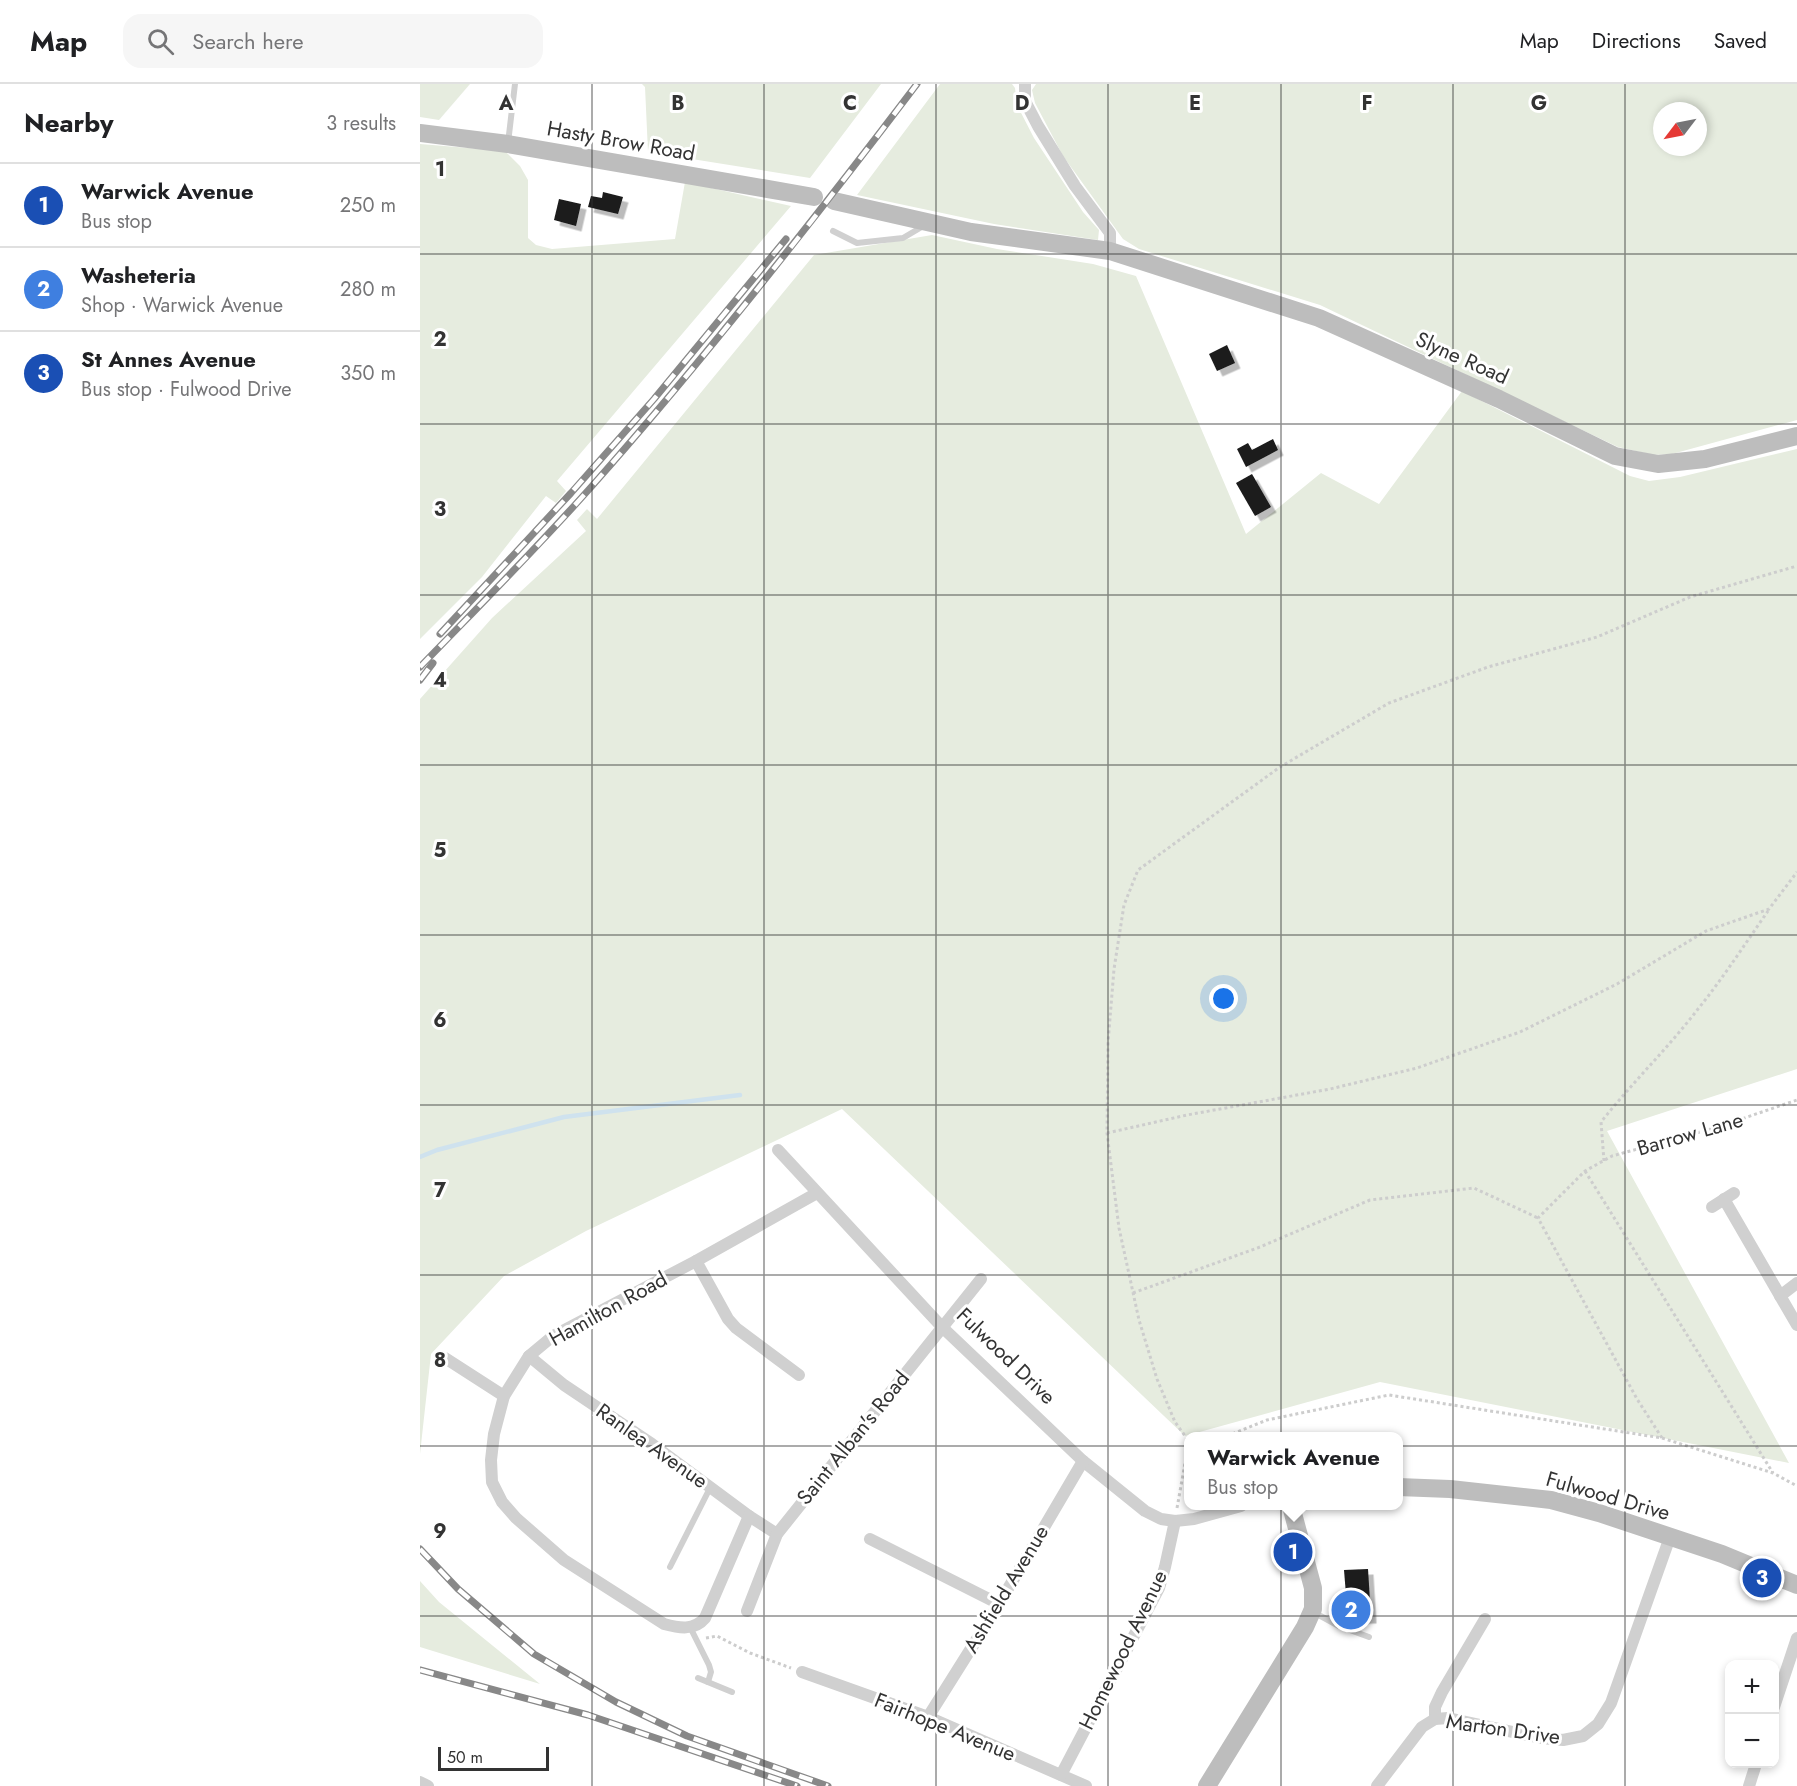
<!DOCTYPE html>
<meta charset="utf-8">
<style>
:root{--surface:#fff;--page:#f6f6f6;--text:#202124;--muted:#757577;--line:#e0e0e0;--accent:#111827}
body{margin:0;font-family:Jost,sans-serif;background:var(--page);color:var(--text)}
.controls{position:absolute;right:18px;bottom:18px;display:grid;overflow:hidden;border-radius:12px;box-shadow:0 3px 9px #0003}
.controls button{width:54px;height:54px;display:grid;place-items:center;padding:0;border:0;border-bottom:2px solid var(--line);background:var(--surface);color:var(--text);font:30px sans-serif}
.compass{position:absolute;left:1233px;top:18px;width:54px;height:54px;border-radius:50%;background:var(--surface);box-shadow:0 3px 9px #0003;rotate:238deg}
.scale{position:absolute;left:18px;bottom:15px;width:111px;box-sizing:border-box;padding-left:6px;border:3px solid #333;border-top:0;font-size:16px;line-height:21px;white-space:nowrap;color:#333;-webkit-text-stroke:4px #fff;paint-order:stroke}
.you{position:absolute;left:804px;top:915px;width:21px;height:21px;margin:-15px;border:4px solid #fff;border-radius:50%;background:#1a73e8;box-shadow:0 0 0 9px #1a73e833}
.badge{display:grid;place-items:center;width:39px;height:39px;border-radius:50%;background:var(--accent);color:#fff;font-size:20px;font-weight:700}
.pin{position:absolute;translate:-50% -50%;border:3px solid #fff;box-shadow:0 2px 6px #0006}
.popup{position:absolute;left:764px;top:1348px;width:219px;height:78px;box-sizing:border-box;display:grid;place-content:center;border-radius:12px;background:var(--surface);filter:drop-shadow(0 2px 4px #0005);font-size:20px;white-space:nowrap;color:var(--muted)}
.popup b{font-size:22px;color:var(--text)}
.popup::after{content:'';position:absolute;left:50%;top:100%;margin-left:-12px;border:12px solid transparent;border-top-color:var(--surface)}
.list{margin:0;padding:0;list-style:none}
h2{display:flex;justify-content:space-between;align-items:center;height:78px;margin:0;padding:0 24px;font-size:26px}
h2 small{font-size:20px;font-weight:400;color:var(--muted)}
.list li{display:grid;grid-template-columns:39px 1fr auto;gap:18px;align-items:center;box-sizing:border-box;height:84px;padding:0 24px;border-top:2px solid var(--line)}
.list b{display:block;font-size:22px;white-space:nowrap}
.list p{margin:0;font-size:20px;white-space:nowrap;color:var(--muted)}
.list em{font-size:20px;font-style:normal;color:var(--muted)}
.icon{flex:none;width:33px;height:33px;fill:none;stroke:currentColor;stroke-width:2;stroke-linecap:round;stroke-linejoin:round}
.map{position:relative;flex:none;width:1377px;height:1702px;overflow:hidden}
header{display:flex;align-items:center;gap:36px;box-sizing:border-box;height:84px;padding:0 30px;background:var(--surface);border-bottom:2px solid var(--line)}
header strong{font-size:28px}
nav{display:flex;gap:33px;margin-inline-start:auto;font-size:21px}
.search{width:420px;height:54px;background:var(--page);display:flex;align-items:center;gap:15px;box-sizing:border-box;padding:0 21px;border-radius:18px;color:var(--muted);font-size:22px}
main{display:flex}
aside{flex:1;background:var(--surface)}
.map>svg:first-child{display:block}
.green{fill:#e6ecdf;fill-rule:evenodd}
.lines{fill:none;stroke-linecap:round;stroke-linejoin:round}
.stream{stroke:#cfe2ee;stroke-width:4.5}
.building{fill:#1a1a1a;filter:url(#shadow)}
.path{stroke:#cdcdcd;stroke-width:3;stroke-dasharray:3 3;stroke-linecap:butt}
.lane{stroke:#d0d0d0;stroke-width:6}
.street{stroke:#d0d0d0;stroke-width:12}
.secondary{stroke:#bdbdbd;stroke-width:18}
.rail-casing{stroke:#888;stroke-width:7}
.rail{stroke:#fff;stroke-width:4.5;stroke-dasharray:14;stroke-linecap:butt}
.grid{fill:none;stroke:#333;stroke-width:1.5;stroke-opacity:0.55}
.labels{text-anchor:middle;stroke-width:6;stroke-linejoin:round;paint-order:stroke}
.street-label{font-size:21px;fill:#333;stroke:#fff}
.grid-label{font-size:20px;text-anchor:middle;font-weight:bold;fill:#333;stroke:#fff;stroke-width:6;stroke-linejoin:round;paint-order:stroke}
</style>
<header>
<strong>Map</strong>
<div class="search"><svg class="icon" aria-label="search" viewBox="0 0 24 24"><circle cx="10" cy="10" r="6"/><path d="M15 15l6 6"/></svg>Search here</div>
<nav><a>Map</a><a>Directions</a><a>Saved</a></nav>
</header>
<main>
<aside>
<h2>Nearby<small>3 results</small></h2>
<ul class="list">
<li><span class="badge" style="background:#1a4fb4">1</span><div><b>Warwick Avenue</b><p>Bus stop</p></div><em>250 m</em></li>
<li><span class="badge" style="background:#3f7fe0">2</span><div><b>Washeteria</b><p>Shop · Warwick Avenue</p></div><em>280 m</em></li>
<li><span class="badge" style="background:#1a4fb4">3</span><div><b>St Annes Avenue</b><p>Bus stop · Fulwood Drive</p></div><em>350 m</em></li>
</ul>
</aside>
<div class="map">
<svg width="1377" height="1702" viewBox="0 0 1377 1702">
<defs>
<filter id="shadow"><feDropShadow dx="5.5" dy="5.5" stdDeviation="0" flood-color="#0004"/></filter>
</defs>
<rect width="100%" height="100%" fill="#fff"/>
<g class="green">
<path d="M0 0H50L19 36 0 33Z"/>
<path d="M222 0H461L390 94 228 68 225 3Z"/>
<path d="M520 0H592L595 4 597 21 614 54 663 128 679 146 678 156 574 140 437 111Z"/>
<path d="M616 0H1377V336L1252 370 1234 371 1198 363 900 221 719 165 703 155 643 72 615 19 612 6ZM1242 27H1278V63H1242Z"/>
<path d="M0 60 85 67 100 82 108 96V154L116 161 132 165 255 155 265 98 371 122 137 397 146 407 136 419 126 412 62 493 0 555Z"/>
<path d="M512 151 577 165 673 180 716 192 826 450 901 389 959 420 1042 307 1210 392 1229 397 1260 393 1377 365V985L1187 1047 1369 1379 960 1298 765 1352 422 1025 166 1147 84 1192 11 1270 0 1370V615L72 534 166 447 157 436 167 425 177 435 394 171Z"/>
<path d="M0 1497 19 1518 120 1600 0 1563Z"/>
</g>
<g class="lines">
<path class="stream" d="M0 1073 17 1066 144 1033 320 1011"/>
</g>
<g class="building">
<path d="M183 108 203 113 198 130 168 123 171 112 182 114Z"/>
<path d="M139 115 161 120 156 142 134 136Z"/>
<path d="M807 261 815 279 797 287 789 270Z"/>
<path d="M853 355 858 366 826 383 817 365 828 359 832 366Z"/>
<path d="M832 390 851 423 835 432 816 399Z"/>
<path d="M948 1485 951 1534 928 1535 924 1486Z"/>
</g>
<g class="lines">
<g class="path">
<path d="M687 1049 767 1031 910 1005 997 984 1100 948 1197 900 1286 847 1349 825 1377 788"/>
<path d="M1184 1077 1181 1038C1212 999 1248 964 1278 925 1303 894 1325 860 1348 827"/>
<path d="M1165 1087 1353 1389"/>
<path d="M713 1209 840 1163 950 1116 1054 1104 1118 1134"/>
<path d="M807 1352 847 1336 969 1311 1242 1354 1353 1389 1377 1402"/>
<path d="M1242 1354 1217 1315 1118 1134 1165 1087 1192 1072 1298 1043 1377 1016"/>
<path d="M768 1356 755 1338 737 1295 719 1236 699 1144 687 1049 688 959 694 885 704 821 718 786 860 683 969 619 1068 583 1177 553 1270 513 1377 482"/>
<path d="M757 1424 767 1368H768"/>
<path d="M286 1554 297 1552 330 1569 371 1584"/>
</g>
<g class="lane">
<path d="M88 59 95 0"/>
<path d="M413 147 437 159 483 154 505 141"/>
<path d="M250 1483 290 1404"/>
<path d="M895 1529 919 1542 949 1553"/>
<path d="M270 1543 289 1581 291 1588 288 1598"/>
<path d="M278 1594 312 1608"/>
</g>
<g class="street">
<path d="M605 0V17L618 42 655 102 690 149V167"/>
<path d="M358 1066 522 1243 663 1377 725 1427 741 1435 755 1437 774 1435 821 1422"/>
<path d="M1304 1115 1377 1241"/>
<path d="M1292 1123 1314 1109"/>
<path d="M276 1177 308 1235 316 1244 379 1291"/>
<path d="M1360 1212 1377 1199"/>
<path d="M109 1272 144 1301 232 1360 329 1432 357 1450"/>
<path d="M25 1274 84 1312"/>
<path d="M329 1432 285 1534C274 1547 259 1544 244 1540L144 1476 96 1434 82 1418 72 1398 71 1376 74 1350 84 1312 109 1272 133 1252 276 1177 397 1109"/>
<path d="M450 1455 579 1520"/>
<path d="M327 1527 357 1450 561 1195"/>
<path d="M382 1588 508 1633 666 1702"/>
<path d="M1354 1623 1377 1554"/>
<path d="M508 1633 579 1520 663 1377"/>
<path d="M1015 1635V1623L1022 1608 1065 1535"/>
<path d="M641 1691 739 1504 745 1483 755 1437"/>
<path d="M0 1698 8 1702"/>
<path d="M957 1702 1002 1643 1015 1635 1028 1634 1121 1654 1143 1656 1163 1652 1178 1640 1191 1619 1250 1453"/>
<path d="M1329 1702 1336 1680"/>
</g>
<g class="secondary">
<path d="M0 49 88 60 394 113"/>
<path d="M414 117 551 148 690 167 899 234 1079 315 1195 372 1238 380 1285 375 1377 352"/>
<path d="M978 1403 1030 1405 1131 1416 1179 1429 1302 1470 1377 1501"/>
<path d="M787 1702 885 1543 893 1525V1504L871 1422"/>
</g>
<g class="rail-casing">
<g id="rail">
<path d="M20 550 151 409 234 315 366 155"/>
<path d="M0 583C58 523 117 464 172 402 286 273 393 137 497 0"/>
<path d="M0 596 13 579"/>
<path d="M0 1465 38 1505 114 1570 196 1618 267 1652 408 1702"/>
<path d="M0 1586 168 1631 377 1702"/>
</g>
</g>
<use href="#rail" class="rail"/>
</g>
<path class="grid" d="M172 0V1702M344 0V1702M516 0V1702M688 0V1702M861 0V1702M1033 0V1702M1205 0V1702M0 170H1377M0 340H1377M0 511H1377M0 681H1377M0 851H1377M0 1021H1377M0 1191H1377M0 1362H1377M0 1532H1377"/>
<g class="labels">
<g class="street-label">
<text transform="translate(201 57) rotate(10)" y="7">Hasty Brow Road</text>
<text transform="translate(1042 274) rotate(24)" y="7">Slyne Road</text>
<text transform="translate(1270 1050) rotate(-16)" y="7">Barrow Lane</text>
<text transform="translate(188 1225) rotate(-29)" y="7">Hamilton Road</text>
<text transform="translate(586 1272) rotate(44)" y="7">Fulwood Drive</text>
<text transform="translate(433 1354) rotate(-51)" y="7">Saint Alban's Road</text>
<text transform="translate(232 1362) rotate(35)" y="7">Ranlea Avenue</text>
<text transform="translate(1188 1412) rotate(16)" y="7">Fulwood Drive</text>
<text transform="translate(586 1505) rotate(-59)" y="7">Ashfield Avenue</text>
<text transform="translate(703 1566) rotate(-64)" y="7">Homewood Avenue</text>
<text transform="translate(525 1643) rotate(22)" y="7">Fairhope Avenue</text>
<text transform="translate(1083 1645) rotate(8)" y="7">Marton Drive</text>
</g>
</g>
<g class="grid-label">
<text x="86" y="26">A</text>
<text x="258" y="26">B</text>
<text x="430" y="26">C</text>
<text x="602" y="26">D</text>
<text x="775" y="26">E</text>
<text x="947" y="26">F</text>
<text x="1119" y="26">G</text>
<text x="20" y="92">1</text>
<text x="20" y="262">2</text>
<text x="20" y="432">3</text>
<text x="20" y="603">4</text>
<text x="20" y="773">5</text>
<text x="20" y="943">6</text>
<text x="20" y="1113">7</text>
<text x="20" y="1283">8</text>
<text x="20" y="1454">9</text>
</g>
</svg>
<div class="controls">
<button>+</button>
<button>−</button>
</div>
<svg class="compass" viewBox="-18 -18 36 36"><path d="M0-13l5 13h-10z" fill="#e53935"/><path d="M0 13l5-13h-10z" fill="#757577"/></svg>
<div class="scale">50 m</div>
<div class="you"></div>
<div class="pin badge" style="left:873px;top:1468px;background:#1a4fb4">1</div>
<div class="popup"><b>Warwick Avenue</b>Bus stop</div>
<div class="pin badge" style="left:931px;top:1526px;background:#3f7fe0">2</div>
<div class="pin badge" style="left:1342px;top:1494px;background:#1a4fb4">3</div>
</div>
</main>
